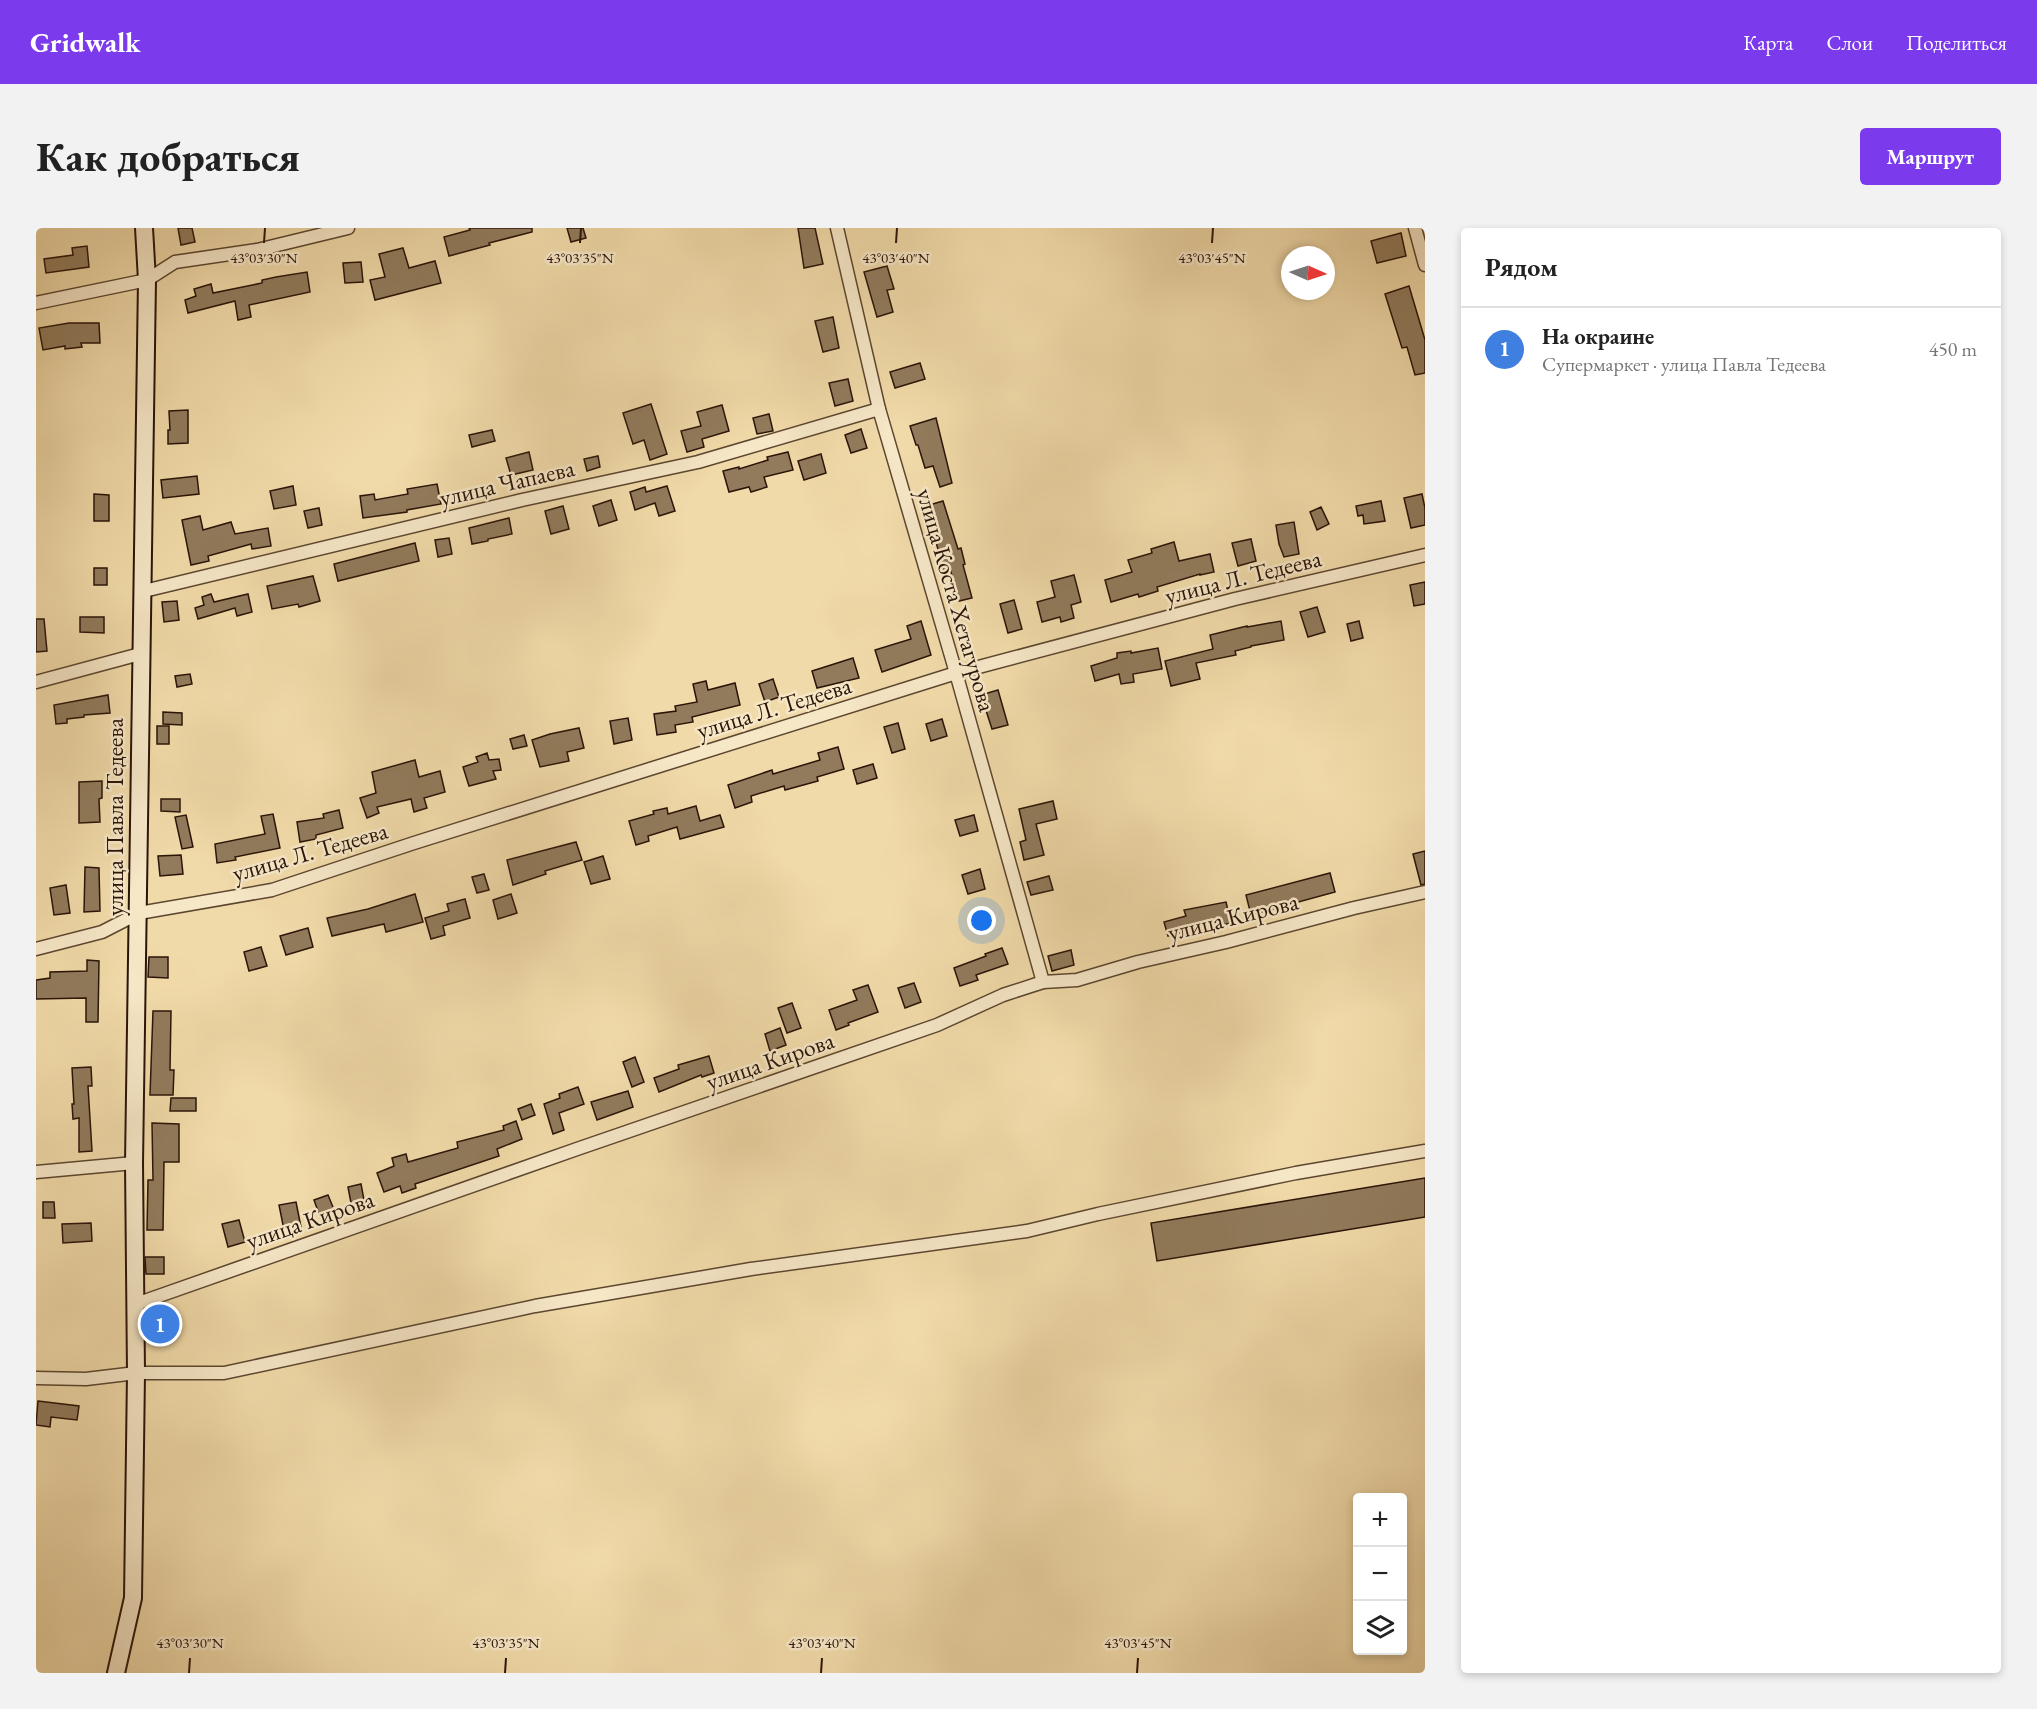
<!DOCTYPE html>
<html lang="ru">
<meta charset="utf-8">
<style>
:root{--surface:#fff;--page:#f2f2f2;--text:#222;--muted:#767676;--line:#e0e0e0;--accent:#7c3aed}
body{margin:0;font-family:"EB Garamond",serif;background:var(--page);color:var(--text)}
.controls{position:absolute;right:18px;bottom:18px;display:grid;overflow:hidden;border-radius:6px;box-shadow:0 3px 9px #0003}
.controls button{width:54px;height:54px;display:grid;place-items:center;padding:0;border:0;border-bottom:2px solid var(--line);background:var(--surface);color:var(--text);font:30px sans-serif}
.compass{position:absolute;left:1245px;top:18px;width:54px;height:54px;border-radius:50%;background:var(--surface);box-shadow:0 3px 9px #0003;rotate:93deg}
.you{position:absolute;left:946px;top:693px;width:21px;height:21px;margin:-15px;border:4px solid #fff;border-radius:50%;background:#1a73e8;box-shadow:0 0 0 9px #1a73e833}
.badge{display:grid;place-items:center;width:39px;height:39px;border-radius:50%;background:var(--accent);color:#fff;font-size:20px;font-weight:700}
.pin{position:absolute;translate:-50% -50%;border:3px solid #fff;box-shadow:0 2px 6px #0006}
.list{margin:0;padding:0;list-style:none}
h2{display:flex;justify-content:space-between;align-items:center;height:78px;margin:0;padding:0 24px;font-size:26px}
h2 small{font-size:20px;font-weight:400;color:var(--muted)}
.list li{display:grid;grid-template-columns:39px 1fr auto;gap:18px;align-items:center;box-sizing:border-box;height:84px;padding:0 24px;border-top:2px solid var(--line)}
.list b{display:block;font-size:22px;white-space:nowrap}
.list p{margin:0;font-size:20px;white-space:nowrap;color:var(--muted)}
.list em{font-size:20px;font-style:normal;color:var(--muted)}
.icon{flex:none;width:33px;height:33px;fill:none;stroke:currentColor;stroke-width:2;stroke-linecap:round;stroke-linejoin:round}
.map{position:relative;flex:none;width:1389px;height:1445px;overflow:hidden;border-radius:6px}
header{display:flex;align-items:center;gap:36px;box-sizing:border-box;height:84px;padding:0 30px;background:var(--accent);color:#fff}
header strong{font-size:28px}
nav{display:flex;gap:33px;margin-inline-start:auto;font-size:21px}
.intro{display:flex;align-items:center;justify-content:space-between;box-sizing:border-box;height:144px;padding:0 36px}
h1{margin:0;font-size:42px}
.button{padding:15px 27px;border-radius:6px;background:var(--accent);color:#fff;font-size:21px;font-weight:700}
main{display:flex;gap:36px;padding:0 36px}
aside{flex:1;background:var(--surface);border-radius:6px;box-shadow:0 3px 9px #0003}
.map>svg:first-child{display:block}
.building{fill:#917b5c;stroke:#2a1408;stroke-width:1.5}
.lines{fill:none;stroke-linecap:round;stroke-linejoin:round}
.minor-casing{stroke:#5c4630;stroke-width:15}
.secondary-casing{stroke:#2a1408;stroke-width:20}
.minor{stroke:#f6e7c7;stroke-width:12}
.secondary{stroke:#f6e7c7;stroke-width:16}
.ticks{fill:none;stroke:#2a1408;stroke-width:2}
.labels{text-anchor:middle;stroke-width:5;stroke-linejoin:round;paint-order:stroke}
.street-label{font-size:24px;fill:#2a1408;stroke:#f6e7c7}
.ticks-label{font-size:15px;text-anchor:middle;fill:#2a1408;stroke:#f6e7c7;stroke-width:5;stroke-linejoin:round;paint-order:stroke}
</style>
<header>
<strong>Gridwalk</strong>
<nav><a>Карта</a><a>Слои</a><a>Поделиться</a></nav>
</header>
<div class="intro"><h1>Как добраться</h1><a class="button">Маршрут</a></div>
<main>
<div class="map">
<svg width="1389" height="1445" viewBox="0 0 1389 1445">
<rect width="100%" height="100%" fill="#f1daa9"/>
<filter id="stains"><feTurbulence type="fractalNoise" baseFrequency=".00333" numOctaves="4"/><feColorMatrix values="0 0 0 0 .2 0 0 0 0 .09 0 0 0 0 .02 0 0 0 .5 -.17"/></filter>
<radialGradient id="worn" r=".72"><stop offset=".6" stop-color="#630" stop-opacity="0"/><stop offset="1" stop-color="#630" stop-opacity=".3"/></radialGradient>
<g class="building">
<path d="M142 0H156L159 14 145 17Z"/>
<path d="M433 0H496V4L453 15 454 17 413 28 408 9 434 2Z"/>
<path d="M531 0H547L550 10 535 14Z"/>
<path d="M762 0H779L787 36 768 40Z"/>
<path d="M1365 5 1370 28 1341 35 1335 13Z"/>
<path d="M51 18 53 39 10 45 8 31 37 27 36 20Z"/>
<path d="M367 20 373 40 399 33 405 55 339 72 334 52 349 49 343 26Z"/>
<path d="M325 34 327 54 309 55 307 35Z"/>
<path d="M851 38 858 61 851 62 857 84 841 89 828 44Z"/>
<path d="M271 44 274 64 213 77 215 89 202 92 199 73 152 85 149 72 160 68 158 61 175 56 177 65 226 55V52L240 49Z"/>
<path d="M1373 58 1389 112V145L1379 147 1371 119 1366 120 1349 66Z"/>
<path d="M797 89 803 120 787 124 779 93Z"/>
<path d="M33 95H63L64 115H45L46 119 29 121V118L7 122 3 100Z"/>
<path d="M884 135 889 151 859 160 854 144Z"/>
<path d="M812 151 817 173 799 178 793 155Z"/>
<path d="M615 176 631 226 614 232 608 212 597 216 587 185Z"/>
<path d="M686 177 693 203 666 211 668 219 651 224 645 203 665 198 661 184Z"/>
<path d="M152 182V215L132 216V202H134L133 183Z"/>
<path d="M733 186 737 203 721 206 717 190Z"/>
<path d="M900 190 916 255 904 259 897 238 889 240 882 217H880L874 198Z"/>
<path d="M825 201 831 220 815 225 809 207Z"/>
<path d="M456 202 459 213 436 219 433 207Z"/>
<path d="M493 224 497 242 475 247 470 230Z"/>
<path d="M752 224 757 242 728 249 731 259 715 264 713 259 693 264 687 243 703 239V241L732 232 731 229Z"/>
<path d="M785 226 790 245 768 252 762 233Z"/>
<path d="M562 228 564 239 551 243 548 231Z"/>
<path d="M161 248 163 266 127 270 125 252Z"/>
<path d="M401 256 405 276 371 282V284L327 290 324 268 338 266 339 272 372 266 371 261Z"/>
<path d="M257 258 260 277 238 281 234 263Z"/>
<path d="M631 258 639 283 623 288 619 275 599 282 594 264 609 259 610 264Z"/>
<path d="M58 266 73 267V293H58Z"/>
<path d="M1386 266 1389 280V297L1375 300 1368 270Z"/>
<path d="M575 272 581 292 563 298 557 278Z"/>
<path d="M907 273 922 321 925 320 929 336 927 337 936 370 923 373 914 341 908 343 890 278Z"/>
<path d="M1345 273 1349 293 1328 296 1327 287 1322 288 1320 278Z"/>
<path d="M527 278 533 301 515 306 509 283Z"/>
<path d="M1285 279 1293 296 1281 302 1274 284Z"/>
<path d="M283 280 286 297 272 300 268 283Z"/>
<path d="M164 288 167 302 195 294 199 306 232 300 235 318 216 321 215 316 172 328 173 333 155 337 146 292Z"/>
<path d="M473 290 476 306 452 311V313L436 316 433 300Z"/>
<path d="M1258 294 1263 326 1248 329 1243 316 1240 297Z"/>
<path d="M413 310 416 326 402 329 399 312Z"/>
<path d="M1215 311 1220 333 1202 338 1196 315Z"/>
<path d="M1138 314 1143 333 1174 326 1178 344 1164 347V346L1121 359 1122 363 1103 369 1102 366 1075 374 1069 352 1096 344 1092 332 1116 325 1115 321Z"/>
<path d="M379 315 383 333 302 353 298 336Z"/>
<rect x="58" y="340" width="13" height="17"/>
<path d="M1038 347 1045 374 1035 377 1038 390 1025 394 1024 389 1006 394 1001 374 1019 369 1015 353Z"/>
<path d="M277 348 284 373 263 379 262 376 236 381 231 358Z"/>
<path d="M1389 354V376L1378 378 1374 357Z"/>
<path d="M175 366 178 374 212 366 216 384 201 388 199 380 162 391 159 380 168 377 166 369Z"/>
<path d="M978 372 986 401 972 405 964 376Z"/>
<path d="M141 373 143 392 128 394 126 374Z"/>
<path d="M1281 379 1289 404 1272 409 1264 384Z"/>
<path d="M44 389H68V405L44 404Z"/>
<path d="M0 391H8L11 423 0 424Z"/>
<path d="M885 393 895 427 846 444 839 422 875 411 871 398Z"/>
<path d="M1245 393 1248 412 1215 418V419L1199 423 1200 427 1160 435 1164 451 1135 458 1129 433 1177 421 1174 407 1211 398V399Z"/>
<path d="M1323 393 1327 410 1315 413 1311 396Z"/>
<path d="M1122 420 1126 441 1097 446 1098 454 1085 456 1083 446 1059 453 1055 438 1081 430V425L1095 423V425Z"/>
<path d="M817 430 823 450 781 460 776 443Z"/>
<path d="M154 446 156 456 141 459 139 448Z"/>
<path d="M737 451 743 469 729 474 723 456Z"/>
<path d="M670 453 672 462 699 455 704 477 656 489 657 494 639 497 640 504 621 507 618 486 640 483 639 478 661 474 657 456Z"/>
<path d="M962 462 972 497 956 501 945 467Z"/>
<path d="M72 467 74 485 48 487V489L31 491V495L20 496 18 477Z"/>
<path d="M127 484 146 485V497L127 496Z"/>
<path d="M592 490 596 512 578 516 574 493Z"/>
<path d="M906 491 911 508 895 513 890 496Z"/>
<path d="M862 495 869 521 856 525 848 499Z"/>
<rect x="121" y="498" width="12" height="18"/>
<path d="M543 500 548 520 531 524 533 533 504 539 496 512 514 506Z"/>
<path d="M488 507 491 518 477 521 474 511Z"/>
<path d="M802 519 808 541 781 549 782 553 749 562 748 558 715 568 716 574 699 580 692 557 736 542 737 546 784 532 782 525Z"/>
<path d="M451 525 453 532 463 531 465 542 457 543 460 551 433 558 427 539 442 534 440 529Z"/>
<path d="M379 532 383 549 404 543 409 564 388 570 391 580 378 584 375 571 341 579 343 585 331 590 324 570 340 565 336 544Z"/>
<path d="M837 536 841 550 821 556 817 542Z"/>
<path d="M66 553V570L63 571 64 594 43 595V554Z"/>
<path d="M125 571H144V584L125 583Z"/>
<path d="M1017 573 1021 591 1000 596 1008 627 988 632 984 614 990 612 983 581Z"/>
<path d="M660 578 664 593 684 587 688 599 644 611 641 599 612 608 613 613 600 617 593 593 618 586 617 583 631 580 632 586Z"/>
<path d="M303 582 307 600 280 607V611L264 614 261 594 288 590 287 586Z"/>
<path d="M237 586 244 620 199 629 200 632 181 635 179 616 229 606 225 588Z"/>
<path d="M150 587 157 619 146 621 139 589Z"/>
<path d="M938 587 942 603 924 608 919 592Z"/>
<path d="M540 614 546 632 509 643 510 646 477 657 471 632Z"/>
<path d="M1389 623V656L1385 657 1377 626Z"/>
<path d="M145 627 147 646 124 648 122 628Z"/>
<path d="M567 628 574 651 555 656 548 634Z"/>
<path d="M49 639 63 640 64 683 48 684Z"/>
<path d="M944 641 949 661 932 666 926 647Z"/>
<path d="M1294 645 1299 664 1215 687 1210 667Z"/>
<path d="M448 646 453 662 441 665 436 649Z"/>
<path d="M1013 648 1017 662 995 667 991 654Z"/>
<path d="M30 657 34 685 18 687 14 660Z"/>
<path d="M379 666 387 694 350 704 348 696 296 708 291 690 332 681Z"/>
<path d="M475 666 481 685 462 691 457 672Z"/>
<path d="M429 671 434 690 407 698 409 707 395 711 389 690 413 683 411 676Z"/>
<path d="M1190 674 1195 695 1179 699 1177 695 1132 708 1128 694 1150 688 1148 682Z"/>
<path d="M272 700 277 719 250 727 244 708Z"/>
<path d="M225 719 231 738 213 743 208 724Z"/>
<path d="M966 720 972 736 940 747 942 752 924 758 918 740 950 728 949 726Z"/>
<path d="M1035 722 1038 737 1016 743 1012 728Z"/>
<path d="M113 729H132V750L112 749Z"/>
<path d="M51 732 63 733 62 794H50V770L0 771V752L14 750V744L51 743Z"/>
<path d="M878 755 885 774 869 780 862 760Z"/>
<path d="M832 757 842 784 812 795 813 797 800 802 793 782 821 772 817 762Z"/>
<path d="M756 775 765 800 751 805 742 780Z"/>
<path d="M117 783H135L134 842H138L137 867H114Z"/>
<path d="M744 800 750 817 734 823 729 806Z"/>
<path d="M673 828 678 845 666 849 665 847 623 864 618 850 643 841 642 837Z"/>
<path d="M599 829 608 854 596 859 587 834Z"/>
<path d="M55 839 56 858H52L56 923 43 924V890L37 891 36 876H38L36 840Z"/>
<path d="M542 859 548 876 523 885 528 902 517 906 508 876 524 870 523 866Z"/>
<path d="M592 863 597 879 561 892 555 874Z"/>
<path d="M135 870H160V883H134Z"/>
<path d="M495 876 499 887 486 892 482 881Z"/>
<path d="M480 893 486 911 461 921 463 928 379 956 380 960 366 965 364 958 348 964 341 945 358 938 356 930 370 926 372 934 422 920 421 914 468 902 467 898Z"/>
<path d="M116 895 143 896V934H128L127 1002H111L112 952H117Z"/>
<path d="M1389 950V989L1121 1033 1115 995Z"/>
<path d="M325 956 328 972 315 975 312 959Z"/>
<path d="M292 967 299 984 284 989 278 972Z"/>
<path d="M7 974H18L19 990H7Z"/>
<path d="M260 974 265 999 248 1002 243 977Z"/>
<path d="M203 992 209 1014 192 1019 186 996Z"/>
<path d="M55 995 56 1013 27 1015 26 996Z"/>
<path d="M109 1029H128V1046H110Z"/>
<path d="M131 1083 132 1108 117 1109 115 1084Z"/>
<path d="M2 1173 43 1178 41 1192 15 1189 14 1199 0 1197Z"/>
</g>
<g class="lines">
<g class="minor-casing">
<g id="minor">
<path d="M801 0 843 181 920 445 1007 754"/>
<path d="M1379 0 1389 37"/>
<path d="M0 75 111 52 139 34 221 22 312 0"/>
<path d="M108 363 486 272 662 234 843 181"/>
<path d="M0 454 104 426"/>
<path d="M0 721 66 704 103 685 236 662 378 615 920 445 1199 371 1389 327"/>
<path d="M0 944 98 935"/>
<path d="M100 1076 541 921 901 797 967 767 1007 754 1041 752 1102 734 1190 714 1318 680 1389 664"/>
<path d="M0 1150 50 1151 100 1145H188L499 1078 715 1041 991 1003 1062 986 1260 945 1389 923"/>
</g>
</g>
<g class="secondary-casing">
<path id="secondary" d="M80 1445 97 1370 100 1145 98 935 111 52 108 0"/>
</g>
<use href="#minor" class="minor"/>
<use href="#secondary" class="secondary"/>
</g>
<path class="ticks" d="M228 15 229 0M544 15 545 0M860 15 861 0M1176 15 1177 0M153 1445 154 1430M469 1445 470 1430M785 1445 786 1430M1101 1445 1102 1430"/>
<g class="labels">
<g class="street-label">
<text transform="translate(471 255) rotate(-13)" y="8">улица Чапаева</text>
<text transform="translate(1207 349) rotate(-14)" y="8">улица Л. Тедеева</text>
<text transform="translate(920 372) rotate(74)" y="8">улица Коста Хетагурова</text>
<text transform="translate(738 480) rotate(-17)" y="8">улица Л. Тедеева</text>
<text transform="translate(79 589) rotate(-90)" y="8">улица Павла Тедеева</text>
<text transform="translate(274 624) rotate(-16)" y="8">улица Л. Тедеева</text>
<text transform="translate(1197 689) rotate(-14)" y="8">улица Кирова</text>
<text transform="translate(734 833) rotate(-19)" y="8">улица Кирова</text>
<text transform="translate(274 992) rotate(-19)" y="8">улица Кирова</text>
</g>
</g>
<g class="ticks-label">
<text x="228" y="35">43°03'30"N</text>
<text x="544" y="35">43°03'35"N</text>
<text x="860" y="35">43°03'40"N</text>
<text x="1176" y="35">43°03'45"N</text>
<text x="154" y="1420">43°03'30"N</text>
<text x="470" y="1420">43°03'35"N</text>
<text x="786" y="1420">43°03'40"N</text>
<text x="1102" y="1420">43°03'45"N</text>
</g>
<rect width="100%" height="100%" filter="url(#stains)"/>
<rect width="100%" height="100%" fill="url(#worn)"/>
</svg>
<div class="controls">
<button>+</button>
<button>−</button>
<button><svg class="icon" aria-label="layers" viewBox="0 0 24 24"><path d="M12 4l9 5-9 5-9-5zM3 14l9 5 9-5"/></svg></button>
</div>
<svg class="compass" viewBox="-18 -18 36 36"><path d="M0-13l5 13h-10z" fill="#e53935"/><path d="M0 13l5-13h-10z" fill="#767676"/></svg>
<div class="you"></div>
<div class="pin badge" style="left:124px;top:1096px;background:#3f7fe0">1</div>
</div>
<aside>
<h2>Рядом<small></small></h2>
<ul class="list">
<li><span class="badge" style="background:#3f7fe0">1</span><div><b>На окраине</b><p>Супермаркет · улица Павла Тедеева</p></div><em>450 m</em></li>
</ul>
</aside>
</main>
